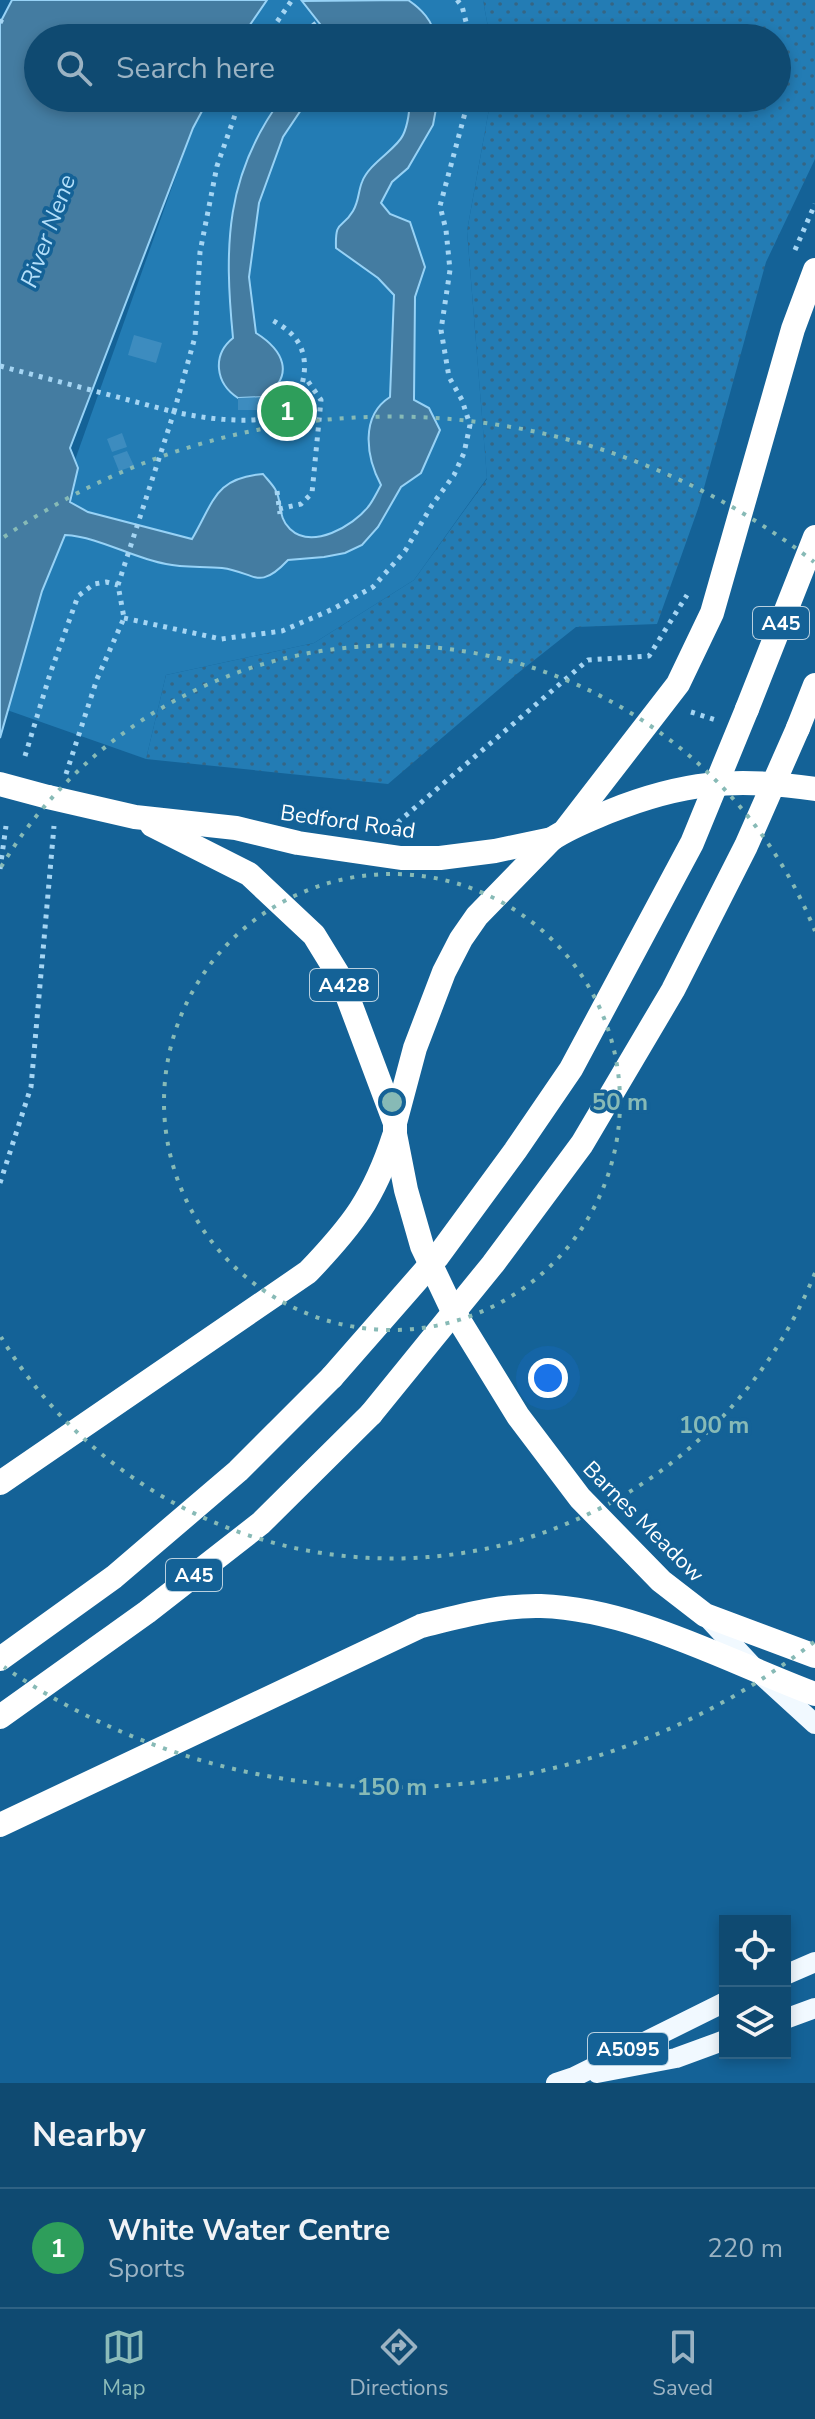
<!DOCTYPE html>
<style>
:root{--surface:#0f4a71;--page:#185176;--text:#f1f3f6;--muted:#9bb3c3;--line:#2f6284;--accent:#8bbbb9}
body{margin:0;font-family:"Nunito Sans",sans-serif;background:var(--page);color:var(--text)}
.controls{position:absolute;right:24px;bottom:24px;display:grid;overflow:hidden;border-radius:0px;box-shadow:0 4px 12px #0003}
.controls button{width:72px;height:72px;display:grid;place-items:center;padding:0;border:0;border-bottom:2px solid var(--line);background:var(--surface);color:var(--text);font:40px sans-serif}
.you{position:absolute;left:548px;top:1378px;width:28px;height:28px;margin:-20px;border:6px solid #fff;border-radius:50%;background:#1a73e8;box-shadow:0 0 0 12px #1a73e833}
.badge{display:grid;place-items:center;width:52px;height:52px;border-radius:50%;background:var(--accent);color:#fff;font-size:26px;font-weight:700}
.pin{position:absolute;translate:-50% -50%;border:4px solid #fff;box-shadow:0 2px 8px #0006}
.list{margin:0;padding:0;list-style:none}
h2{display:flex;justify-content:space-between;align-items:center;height:104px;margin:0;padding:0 32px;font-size:34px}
h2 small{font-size:26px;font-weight:400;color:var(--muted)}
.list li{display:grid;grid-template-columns:52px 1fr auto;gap:24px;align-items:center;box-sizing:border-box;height:120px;padding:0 32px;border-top:2px solid var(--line)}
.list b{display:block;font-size:30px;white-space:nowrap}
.list p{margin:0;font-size:26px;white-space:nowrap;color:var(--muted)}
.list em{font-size:26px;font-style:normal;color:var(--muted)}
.icon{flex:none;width:44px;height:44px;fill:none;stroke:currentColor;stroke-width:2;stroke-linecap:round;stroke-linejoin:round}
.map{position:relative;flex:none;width:815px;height:2083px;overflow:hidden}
.search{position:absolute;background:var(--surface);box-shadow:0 4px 12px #0003;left:24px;right:24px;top:24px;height:88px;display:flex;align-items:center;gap:20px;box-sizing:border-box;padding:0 28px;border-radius:44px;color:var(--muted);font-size:30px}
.sheet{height:224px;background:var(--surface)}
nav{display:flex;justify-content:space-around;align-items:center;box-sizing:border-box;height:112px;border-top:2px solid var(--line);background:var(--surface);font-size:22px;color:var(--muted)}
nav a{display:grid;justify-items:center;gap:4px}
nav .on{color:var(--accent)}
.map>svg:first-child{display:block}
.grass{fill:url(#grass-dots)}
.garden{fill:#237cb4}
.water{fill:#447ca1;stroke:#97d2f6;stroke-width:2}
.building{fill:#3d8cbf}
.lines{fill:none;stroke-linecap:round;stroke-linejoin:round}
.path{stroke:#a5d5f3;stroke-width:5;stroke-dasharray:4 6;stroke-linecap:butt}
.primary{stroke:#f1f9ff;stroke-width:20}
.highway{stroke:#fff;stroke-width:24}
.highway-bridge{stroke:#fff;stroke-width:24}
.ring{fill:none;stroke:#87bab6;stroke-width:4;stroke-dasharray:4 8}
.labels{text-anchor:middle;stroke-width:7;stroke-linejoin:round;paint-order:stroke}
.shield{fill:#146297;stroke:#b8d0e0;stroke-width:2}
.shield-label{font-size:20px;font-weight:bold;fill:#fff}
.street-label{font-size:22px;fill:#fff;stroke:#146297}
.water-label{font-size:24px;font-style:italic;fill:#b2def9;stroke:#146297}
.centre{fill:#87bab6;stroke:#146297;stroke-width:4}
.ring-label{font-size:24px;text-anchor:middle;font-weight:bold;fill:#87bab6;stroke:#146297;stroke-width:7;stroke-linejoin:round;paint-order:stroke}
</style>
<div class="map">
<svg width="815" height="2083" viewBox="0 0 815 2083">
<defs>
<pattern id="grass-dots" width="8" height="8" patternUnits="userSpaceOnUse" patternTransform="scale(2)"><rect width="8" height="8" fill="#237cb4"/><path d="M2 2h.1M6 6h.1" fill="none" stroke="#356685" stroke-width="1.8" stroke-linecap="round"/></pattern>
</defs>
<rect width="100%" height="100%" fill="#146297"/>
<path class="grass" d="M483 0H815V159L766 262 699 506 657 624 576 627 518 673 388 784 146 759 166 675 314 643 414 580 487 479 467 231 491 98H777V38H490Z"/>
<g class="garden">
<path d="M265 0H483L490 38H241Z"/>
<path d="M209 98H491L467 231 487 478 414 580 314 643 166 675 146 759 7 710 42 591 65 535 78 468 75 460 193 128Z"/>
</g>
<g class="water">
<path d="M12 0H267L241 38H38V98H209L193 128 70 448 78 468 70 502 88 512 192 539C214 502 214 478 263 474 267 479 272 484 275 489 283 502 277 517 290 529 312 550 353 526 368 507 373 501 377 492 381 485 366 457 360 416 390 397L394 295 378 278 336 248C335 218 342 230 353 211 359 201 358 192 362 182 369 163 397 149 403 135 408 125 410 108 410 98H438L433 125 408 168 392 182 381 203 390 214 410 222 425 267 415 297 414 400 429 408 440 430 421 473 401 487 378 527 362 545 345 553 324 557 288 560C258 592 255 572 222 568 204 566 184 568 166 564 132 558 100 537 65 535L42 591 0 738V23Z"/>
<path d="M408 0C420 8 435 22 434 38H331L302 1Z"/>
<path d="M282 98H309L283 137 259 203 249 277 256 333C283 350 296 375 264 397L238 398C215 383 212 355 233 338 224 246 225 175 282 98Z"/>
</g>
<g class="building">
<path d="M134 335 162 343 156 363 128 355Z"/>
<path d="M264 397 266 410H238V398Z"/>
<path d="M122 433 127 447 112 452 107 439Z"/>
<path d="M127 451 134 466 119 471 113 456Z"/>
</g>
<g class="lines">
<g class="path">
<path d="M457 0 462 6 470 38"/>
<path d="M0 23 3 17"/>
<path d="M266 38 292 0"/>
<path d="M297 38 319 21"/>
<path d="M795 250 815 204"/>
<path d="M0 366 174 412 195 337 200 252 217 166 241 98"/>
<path d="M277 491 280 514"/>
<path d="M279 509 301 504 312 493 321 400 305 377"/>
<path d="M124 618 221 639 282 631 333 609 373 587 405 551 432 505 454 475 464 453 470 425 462 400 449 377 441 330 450 270 446 230 440 206 469 98"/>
<path d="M691 712 716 720"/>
<path d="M25 756 50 674 78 596 94 584 106 582 118 585"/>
<path d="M66 774 97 679 124 618 118 585 174 412C203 418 244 424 274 417 297 411 309 376 303 354 299 337 285 327 270 319"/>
<path d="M390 829 588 660 649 656 687 595"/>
<path d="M0 869 6 826"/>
<path d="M0 1183 31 1087 54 826"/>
</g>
<g class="primary">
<path d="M705 1615 758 1672 815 1724"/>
<path d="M785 1975 815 1962"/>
<path d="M785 2019 815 2008"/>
<path d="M597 2073 676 2058 725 2040"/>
<path d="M556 2083 574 2077 725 2002"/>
</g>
<g class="highway">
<path d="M747 709 815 537"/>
<path d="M798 728 815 685"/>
<path d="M815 789C736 777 682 782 608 812 589 820 570 827 552 839L477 916 461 939 444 972 415 1048 395 1123V1134L406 1190 422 1246 451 1307 518 1416 580 1498 661 1581 705 1615 815 1656"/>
<path d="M48 797 135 817 236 828 298 843 401 858H440L495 851 552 839"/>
<path d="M152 825 249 874 314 935 341 979 395 1123"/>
<path d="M566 829 678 684 712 613 793 329 815 270"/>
<path d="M0 1483 308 1272C352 1226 374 1198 394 1136"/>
<path d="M0 1659 114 1577 238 1471 332 1377"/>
<path d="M0 1717 147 1612 261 1523 371 1414"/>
<path d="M0 1825 421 1626C461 1616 500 1605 541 1606 634 1609 729 1662 815 1694"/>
</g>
<g class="highway-bridge">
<path d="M0 784 48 797"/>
<path d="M332 1377 438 1256 515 1151 571 1069 692 843 747 709"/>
<path d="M371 1414 493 1264 582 1144 673 990 746 846 798 728"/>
</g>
</g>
<g class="ring">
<circle cx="392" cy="1102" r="228"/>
<path d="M815 1273A456 456 0 0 1 1 1337M1 867A456 456 0 0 1 815 931"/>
<path d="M814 1642A685 685 0 0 1 4 1667M4 537A685 685 0 0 1 814 562"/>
</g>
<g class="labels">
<g class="shield">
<rect x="753" y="607" width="56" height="32" rx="6"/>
<rect x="310" y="969" width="68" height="32" rx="6"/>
<rect x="166" y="1559" width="56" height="32" rx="6"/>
<rect x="588" y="2033" width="80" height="32" rx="6"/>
</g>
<g class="shield-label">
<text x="781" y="630">A45</text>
<text x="344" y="992">A428</text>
<text x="194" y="1582">A45</text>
<text x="628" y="2056">A5095</text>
</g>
<g class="street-label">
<text transform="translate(348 821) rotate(8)" y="8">Bedford Road</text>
<text transform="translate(644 1521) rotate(45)" y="8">Barnes Meadow</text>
</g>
<g class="water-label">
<text transform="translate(48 231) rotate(-70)" y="8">River Nene</text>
</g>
</g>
<circle cx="392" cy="1102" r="12" class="centre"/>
<g class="ring-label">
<text x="620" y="1110">50 m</text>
<text x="714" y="1433">100 m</text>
<text x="392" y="1795">150 m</text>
</g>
</svg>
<div class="controls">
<button><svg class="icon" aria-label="locate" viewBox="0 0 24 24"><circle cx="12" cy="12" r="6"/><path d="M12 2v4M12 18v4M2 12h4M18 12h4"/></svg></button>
<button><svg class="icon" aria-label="layers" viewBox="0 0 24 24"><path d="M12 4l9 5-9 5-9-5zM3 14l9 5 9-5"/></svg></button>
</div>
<div class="you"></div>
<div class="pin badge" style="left:287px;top:411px;background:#2e9e5b">1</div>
<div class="search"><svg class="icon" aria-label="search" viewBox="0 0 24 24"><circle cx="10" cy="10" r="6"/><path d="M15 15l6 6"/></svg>Search here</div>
</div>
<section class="sheet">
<h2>Nearby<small></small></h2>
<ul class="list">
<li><span class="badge" style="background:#2e9e5b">1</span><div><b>White Water Centre</b><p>Sports</p></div><em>220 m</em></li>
</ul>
</section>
<nav>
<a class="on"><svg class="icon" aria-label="map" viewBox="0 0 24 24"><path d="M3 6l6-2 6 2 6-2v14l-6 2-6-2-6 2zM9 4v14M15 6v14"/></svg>Map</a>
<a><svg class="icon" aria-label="directions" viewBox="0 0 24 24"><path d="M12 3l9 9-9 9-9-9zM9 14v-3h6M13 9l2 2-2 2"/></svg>Directions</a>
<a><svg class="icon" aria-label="saved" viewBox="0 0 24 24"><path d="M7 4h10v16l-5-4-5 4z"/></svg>Saved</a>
</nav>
